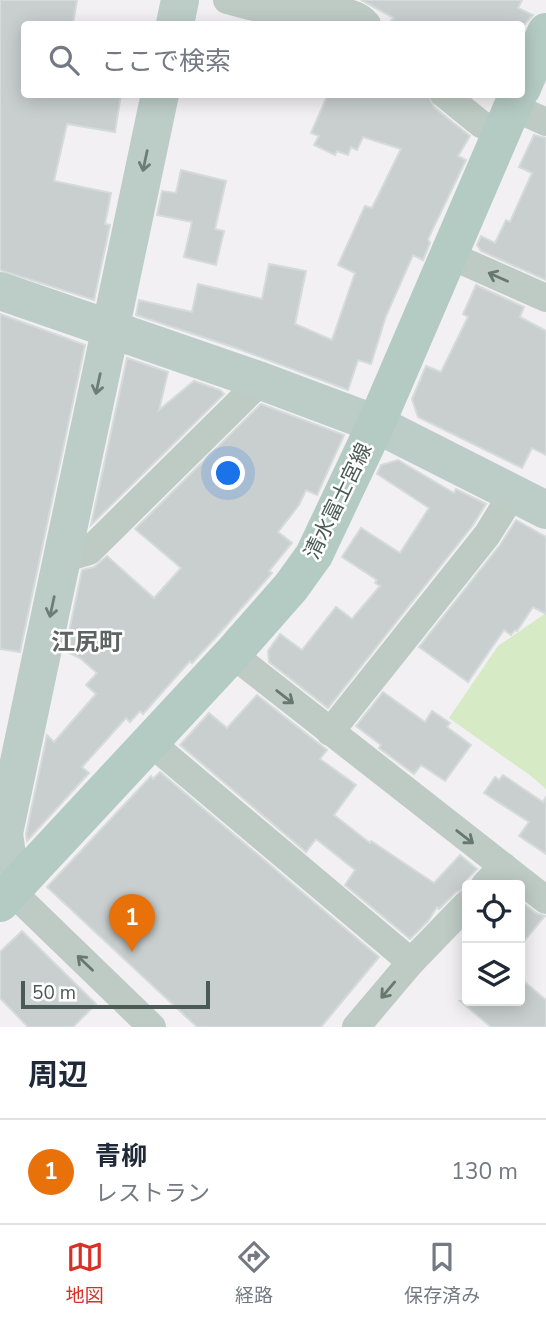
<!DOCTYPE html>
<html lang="ja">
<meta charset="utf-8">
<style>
:root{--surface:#fff;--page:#f2f2f3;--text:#1f2937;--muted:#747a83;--line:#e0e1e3;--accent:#d93025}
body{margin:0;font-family:"Nunito Sans","Noto Sans JP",sans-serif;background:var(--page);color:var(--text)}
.controls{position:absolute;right:21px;bottom:21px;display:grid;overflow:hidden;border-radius:7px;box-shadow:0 4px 18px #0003}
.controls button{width:63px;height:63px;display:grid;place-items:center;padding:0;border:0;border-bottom:2px solid var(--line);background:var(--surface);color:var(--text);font:35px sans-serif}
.scale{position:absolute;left:21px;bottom:18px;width:189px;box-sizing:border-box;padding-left:7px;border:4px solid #4a5b55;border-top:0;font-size:19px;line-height:24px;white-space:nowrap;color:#4a5b55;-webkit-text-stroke:5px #fff;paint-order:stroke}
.you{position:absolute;left:229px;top:474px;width:24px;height:24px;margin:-18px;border:5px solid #fff;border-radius:50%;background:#1a73e8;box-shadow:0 0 0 10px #1a73e833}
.badge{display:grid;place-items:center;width:46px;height:46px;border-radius:50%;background:var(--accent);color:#fff;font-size:23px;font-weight:700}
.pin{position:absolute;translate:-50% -58px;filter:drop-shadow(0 2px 4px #0008)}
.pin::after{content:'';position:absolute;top:37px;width:24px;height:21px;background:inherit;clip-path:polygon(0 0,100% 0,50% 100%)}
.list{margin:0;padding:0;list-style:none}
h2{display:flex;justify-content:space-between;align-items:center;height:91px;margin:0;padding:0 28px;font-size:30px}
h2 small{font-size:23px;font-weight:400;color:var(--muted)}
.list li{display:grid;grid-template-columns:46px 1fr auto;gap:21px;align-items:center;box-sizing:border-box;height:105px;padding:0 28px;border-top:2px solid var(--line)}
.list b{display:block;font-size:26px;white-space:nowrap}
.list p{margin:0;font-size:23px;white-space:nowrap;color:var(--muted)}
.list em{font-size:23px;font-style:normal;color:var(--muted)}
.icon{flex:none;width:38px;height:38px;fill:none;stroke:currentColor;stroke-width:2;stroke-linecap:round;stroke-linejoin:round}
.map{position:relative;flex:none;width:546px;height:1027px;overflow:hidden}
.search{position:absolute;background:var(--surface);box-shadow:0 4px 18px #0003;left:21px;right:21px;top:21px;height:77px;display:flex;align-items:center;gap:18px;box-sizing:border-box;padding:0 24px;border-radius:7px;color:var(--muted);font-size:26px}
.sheet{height:196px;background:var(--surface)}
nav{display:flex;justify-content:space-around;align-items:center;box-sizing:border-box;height:98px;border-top:2px solid var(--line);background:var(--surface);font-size:19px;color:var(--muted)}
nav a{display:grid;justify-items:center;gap:4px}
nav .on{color:var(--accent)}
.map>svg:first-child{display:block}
.green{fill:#d6eac5}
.building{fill:#c8cfce;stroke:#d5dbda;stroke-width:2}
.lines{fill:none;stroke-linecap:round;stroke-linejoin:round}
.street{stroke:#becbc5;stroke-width:28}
.secondary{stroke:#bcccc7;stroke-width:38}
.primary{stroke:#b4cbc3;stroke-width:38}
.oneway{stroke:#6c7d77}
.oneway2{stroke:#677771}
.labels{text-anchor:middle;stroke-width:5;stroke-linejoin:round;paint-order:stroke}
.street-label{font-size:21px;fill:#4a5b55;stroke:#fff}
.quarter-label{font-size:24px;font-weight:bold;fill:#5e6462;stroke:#fff}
</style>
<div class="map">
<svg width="546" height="1027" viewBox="0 0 546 1027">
<rect width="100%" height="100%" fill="#f2f0f2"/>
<path class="green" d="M546 613V789L531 776 449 718 498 646Z"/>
<g class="building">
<path d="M0 0H77L73 24H24V94H121L115 132 67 124 54 181 111 193 105 224 110 225 94 300 0 270Z"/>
<path d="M361 0H522L518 8 533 15 525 24H387L394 18Z"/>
<path d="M328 94H428L434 107 470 136 458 156 466 160 428 239 430 243 423 260 413 255 386 316 371 364 358 360 348 390 236 348 136 315 139 300 192 312 198 284 262 299 269 264 306 271 295 324 332 340 355 273 338 265 365 206 372 208 401 149 363 137 357 150 351 147 348 155 337 151 335 155 314 145 319 136 311 133Z"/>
<path d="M534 135 546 138V280L481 251 477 245 481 236 495 243 506 220 510 222 532 173 519 167Z"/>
<path d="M181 170 226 181 215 229 224 231 216 265 184 257 192 222 157 215 162 191 176 193Z"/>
<path d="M476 285 524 307 520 317 546 331V455L532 448 522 468 418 417 412 399 426 366 441 372 468 317 463 314Z"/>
<path d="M0 314 85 345 20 652 0 649Z"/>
<path d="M127 358 168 372 159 410 194 381 220 390 224 394 91 525Z"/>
<path d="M261 404 344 435 317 495 306 490 299 505 278 532 292 543 269 571 272 573 218 635 192 663 190 661 143 714 140 711 130 722 126 718 82 767 89 773 27 841 26 834 47 735 54 742 96 694 86 685 97 673 80 658 65 651 82 570 94 567 107 556 154 598 181 568 135 529Z"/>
<path d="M398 460 454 493 456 489 486 504 473 525 328 708 269 662 268 651 280 634 302 650 336 607 352 619 380 586 375 583 377 580 342 557 361 528 400 553 429 508 377 474 381 465Z"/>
<path d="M516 520 546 537V614L533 607 517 631 515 630 511 635 504 630 468 682 419 647 500 545Z"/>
<path d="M383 692 425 722 432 711 450 723 447 727 471 745 445 781 421 765 414 774 379 748 381 745 356 726Z"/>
<path d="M257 695 327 750 320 759 356 785 334 815 370 843 371 841 434 883 460 855 477 869 467 879V888L456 892 439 909 437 907 428 921 410 939 345 885 355 870 316 839 306 852 180 745 209 713 227 728Z"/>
<path d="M160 772 379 957 321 1027H197L47 887 151 776 153 779Z"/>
<path d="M503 775 543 802 546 797V854L519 836 529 822 484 793 495 777 499 780Z"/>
<path d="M524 904 536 913 545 916 520 946V909Z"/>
<path d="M22 931 96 1004 73 1027H28L0 998V952Z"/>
<path d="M520 978 546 1000V1027H491L460 1001H520Z"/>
</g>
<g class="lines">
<g class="street">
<path d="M227 0C241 3 256 9 271 10 296 13 350 2 367 24"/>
<path d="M444 94 481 124 501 133"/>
<path d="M513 107 546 122"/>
<path d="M449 255 546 298"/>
<path d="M62 559 89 551 261 381"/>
<path d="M232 654 546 900"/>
<path d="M330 732 487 535 513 493"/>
<path d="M151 743 411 962"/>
<path d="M0 880 152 1027"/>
<path d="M485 885 503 866"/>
<path d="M356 1027 411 962 467 904"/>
</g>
<g class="secondary">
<path d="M175 24 180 0"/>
<path d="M0 291 261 381 376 424 546 510"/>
<path d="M12 892 4 833 160 94"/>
</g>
<g class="primary">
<path d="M522 88 546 32"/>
<path d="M0 903 232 654 291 587 314 555 376 424 518 94"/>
</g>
</g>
<defs><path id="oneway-shaft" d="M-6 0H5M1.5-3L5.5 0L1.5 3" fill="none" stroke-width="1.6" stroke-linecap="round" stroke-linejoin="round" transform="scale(1.75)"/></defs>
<g class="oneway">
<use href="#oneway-shaft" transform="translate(145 161) rotate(102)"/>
<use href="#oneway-shaft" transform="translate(98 384) rotate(102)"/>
<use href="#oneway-shaft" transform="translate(52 607) rotate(102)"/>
</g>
<g class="oneway2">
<use href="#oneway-shaft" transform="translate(498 277) rotate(-156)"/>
<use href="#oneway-shaft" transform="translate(285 697) rotate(38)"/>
<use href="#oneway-shaft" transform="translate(465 837) rotate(38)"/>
<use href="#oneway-shaft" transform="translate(85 963) rotate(-136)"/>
<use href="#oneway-shaft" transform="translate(388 990) rotate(130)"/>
</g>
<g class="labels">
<g class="street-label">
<text transform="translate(338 501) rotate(-64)" y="7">清水富士宮線</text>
</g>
<g class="quarter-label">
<text x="87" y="650">江尻町</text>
</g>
</g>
</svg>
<div class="controls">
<button><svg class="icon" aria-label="locate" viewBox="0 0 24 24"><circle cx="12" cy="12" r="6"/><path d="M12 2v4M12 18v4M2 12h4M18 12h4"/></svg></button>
<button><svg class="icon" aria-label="layers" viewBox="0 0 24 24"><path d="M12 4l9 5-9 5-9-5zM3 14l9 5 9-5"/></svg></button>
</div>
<div class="scale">50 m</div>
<div class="you"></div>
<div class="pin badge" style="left:132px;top:952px;background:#e8710a">1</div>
<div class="search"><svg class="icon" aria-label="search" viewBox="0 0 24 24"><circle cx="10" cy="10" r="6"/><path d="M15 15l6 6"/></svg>ここで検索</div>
</div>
<section class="sheet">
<h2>周辺<small></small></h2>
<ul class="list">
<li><span class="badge" style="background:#e8710a">1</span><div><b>青柳</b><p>レストラン</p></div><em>130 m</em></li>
</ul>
</section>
<nav>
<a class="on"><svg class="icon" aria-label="map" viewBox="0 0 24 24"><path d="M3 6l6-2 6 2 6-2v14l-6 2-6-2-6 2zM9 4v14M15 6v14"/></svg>地図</a>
<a><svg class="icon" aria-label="directions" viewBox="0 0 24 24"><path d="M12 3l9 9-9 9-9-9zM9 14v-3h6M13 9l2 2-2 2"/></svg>経路</a>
<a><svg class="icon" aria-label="saved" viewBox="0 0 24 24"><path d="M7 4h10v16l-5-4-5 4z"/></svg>保存済み</a>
</nav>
